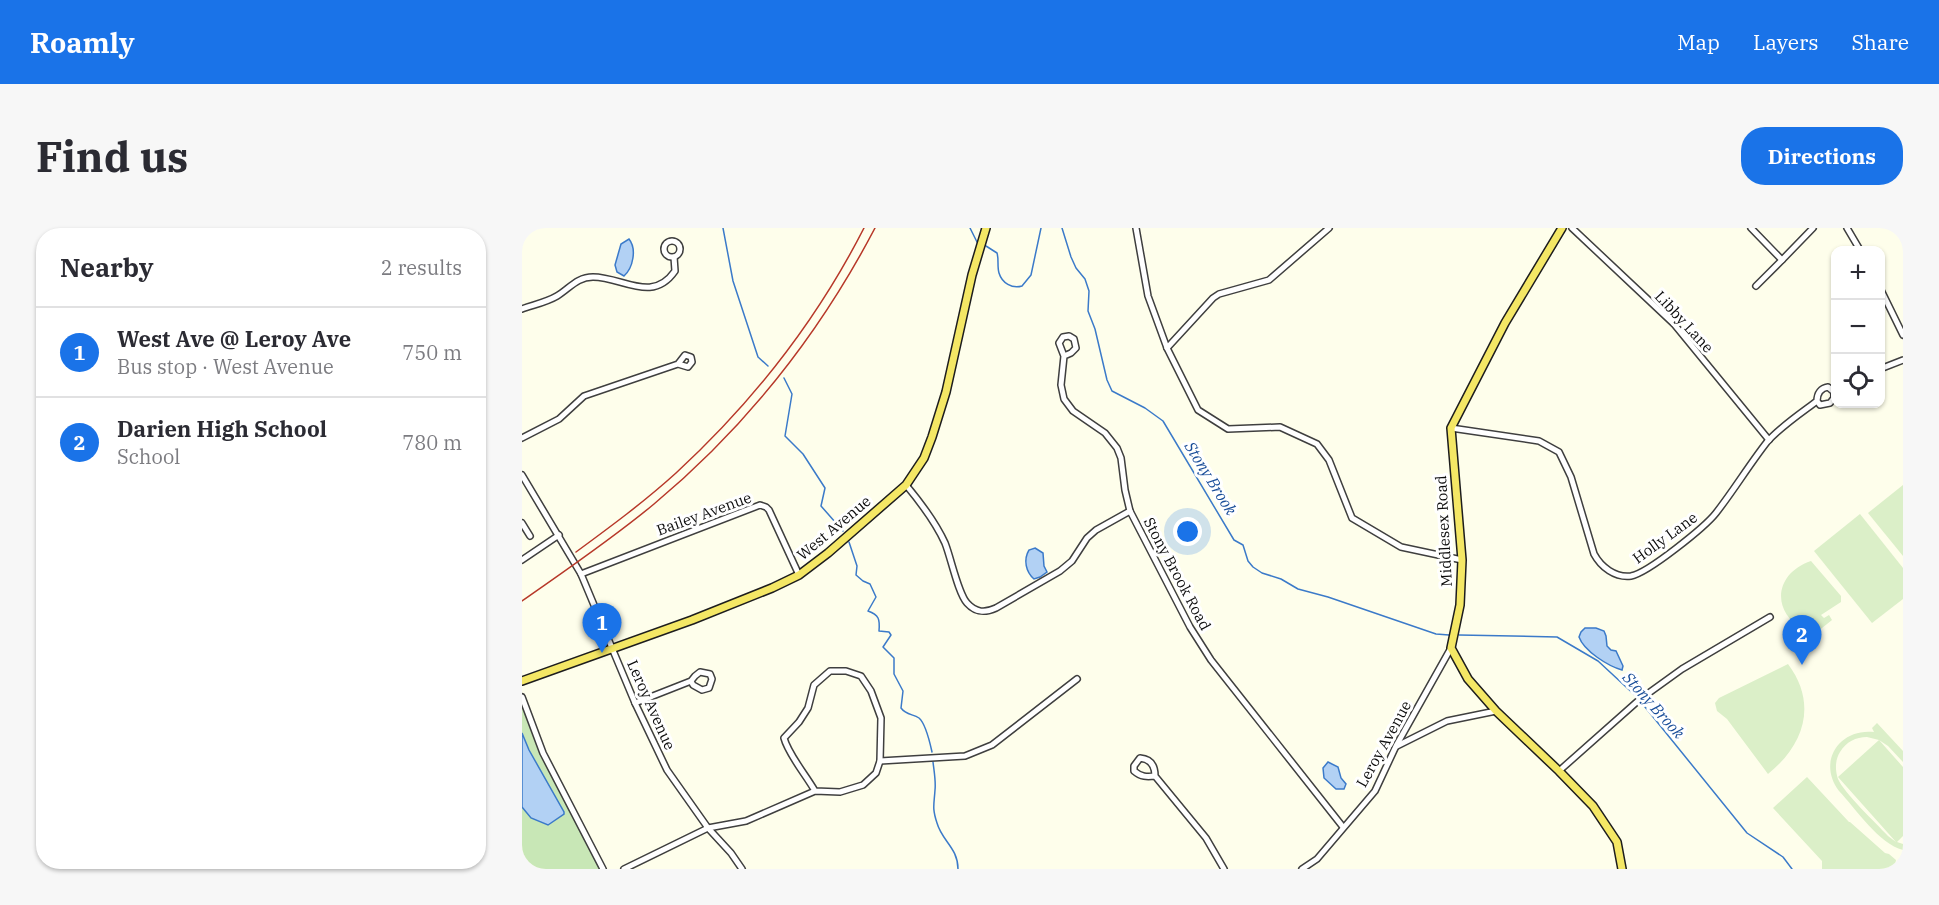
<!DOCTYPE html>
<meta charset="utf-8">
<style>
:root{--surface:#fff;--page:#f7f7f7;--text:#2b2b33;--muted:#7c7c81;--line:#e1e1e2;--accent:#1a73e8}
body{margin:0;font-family:"IBM Plex Serif",serif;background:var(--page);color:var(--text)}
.controls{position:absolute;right:18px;top:18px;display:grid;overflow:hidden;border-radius:12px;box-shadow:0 2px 4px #0004}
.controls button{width:54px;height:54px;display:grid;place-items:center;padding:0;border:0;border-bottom:2px solid var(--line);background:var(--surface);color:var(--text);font:30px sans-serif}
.you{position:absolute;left:666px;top:304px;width:21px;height:21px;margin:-15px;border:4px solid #fff;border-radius:50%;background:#1a73e8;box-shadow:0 0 0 9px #1a73e833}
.badge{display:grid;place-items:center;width:39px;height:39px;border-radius:50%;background:var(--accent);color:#fff;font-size:20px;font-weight:700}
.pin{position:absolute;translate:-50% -50px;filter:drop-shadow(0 2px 3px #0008)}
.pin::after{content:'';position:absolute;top:32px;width:21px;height:18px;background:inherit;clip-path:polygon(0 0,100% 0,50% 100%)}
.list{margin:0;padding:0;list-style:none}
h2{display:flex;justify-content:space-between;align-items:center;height:78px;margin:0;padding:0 24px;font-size:26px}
h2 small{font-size:20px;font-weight:400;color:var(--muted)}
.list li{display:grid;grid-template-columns:39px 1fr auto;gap:18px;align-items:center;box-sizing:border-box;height:90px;padding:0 24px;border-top:2px solid var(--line)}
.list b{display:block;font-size:22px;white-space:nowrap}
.list p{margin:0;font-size:20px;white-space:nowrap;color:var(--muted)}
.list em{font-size:20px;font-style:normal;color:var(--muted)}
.icon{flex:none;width:33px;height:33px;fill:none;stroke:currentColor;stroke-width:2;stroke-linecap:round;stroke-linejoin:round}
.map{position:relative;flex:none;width:1381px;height:641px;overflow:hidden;border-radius:24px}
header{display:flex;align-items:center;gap:36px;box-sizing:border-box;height:84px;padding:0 30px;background:var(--accent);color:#fff}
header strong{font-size:28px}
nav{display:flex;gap:33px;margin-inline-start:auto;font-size:21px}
.intro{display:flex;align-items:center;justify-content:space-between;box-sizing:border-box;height:144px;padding:0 36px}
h1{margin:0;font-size:42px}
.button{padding:15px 27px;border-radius:24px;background:var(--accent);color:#fff;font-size:21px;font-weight:700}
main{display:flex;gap:36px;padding:0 36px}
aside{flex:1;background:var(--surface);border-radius:24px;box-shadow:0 2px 4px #0004}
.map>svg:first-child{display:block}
.green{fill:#c8e7b6}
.pitch{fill:#dbefc8;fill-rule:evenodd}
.water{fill:#b2d1f4;stroke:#3b7ac9;stroke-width:1.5}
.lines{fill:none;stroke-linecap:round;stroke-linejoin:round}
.stream{stroke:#3b7ac9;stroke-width:1.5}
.minor-casing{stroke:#3f3f3f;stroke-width:8}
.major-casing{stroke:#1d1d1d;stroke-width:10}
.minor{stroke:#fff;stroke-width:5}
.major{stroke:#f4e765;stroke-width:7}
.rail{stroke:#b73829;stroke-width:1.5}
.labels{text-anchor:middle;stroke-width:6;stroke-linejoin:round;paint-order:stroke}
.street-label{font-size:15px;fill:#0c0c0c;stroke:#fff}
.water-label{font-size:16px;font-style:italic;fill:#1a4e99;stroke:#fff}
</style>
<header>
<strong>Roamly</strong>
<nav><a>Map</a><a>Layers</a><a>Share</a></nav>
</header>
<div class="intro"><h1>Find us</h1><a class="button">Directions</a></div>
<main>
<aside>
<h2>Nearby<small>2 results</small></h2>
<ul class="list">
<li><span class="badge">1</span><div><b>West Ave @ Leroy Ave</b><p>Bus stop · West Avenue</p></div><em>750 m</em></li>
<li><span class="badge">2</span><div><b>Darien High School</b><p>School</p></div><em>780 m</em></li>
</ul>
</aside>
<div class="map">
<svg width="1381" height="641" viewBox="0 0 1381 641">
<rect width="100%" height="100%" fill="#fefeeb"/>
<path class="green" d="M0 478 27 541 78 641H0Z"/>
<g class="pitch">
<path d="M1381 257V328L1346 285Z"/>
<path d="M1338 286 1381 340V371L1350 395 1292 323Z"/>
<path d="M1289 333 1319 368V374L1299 387 1302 390 1307 387 1310 392 1295 404 1291 399 1286 403 1284 400 1282 402C1248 383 1253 345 1289 333Z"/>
<path d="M1266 436C1296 476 1282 517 1246 546L1205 491 1195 483 1193 475 1197 470Z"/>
<path d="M1355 495 1381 523V534L1366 518 1357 512 1381 539V608L1375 614 1381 616V622C1357 616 1334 581 1317 563 1295 534 1317 500 1352 504L1350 500ZM1345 509 1357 512 1316 549 1374 614 1366 608C1354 595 1322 565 1316 551 1313 542 1313 532 1318 524 1324 514 1334 509 1345 509Z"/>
<path d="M1285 549 1327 594H1328L1363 625 1367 626 1374 632 1373 637 1369 641H1300V633L1251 580Z"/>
</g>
<g class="water">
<path d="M107 11C115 21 111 40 102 48L95 44 93 37 99 16Z"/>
<path d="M513 320 521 325 522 338 525 344 518 349 512 351C504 344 501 332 507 322Z"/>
<path d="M1063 400H1074L1082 403 1084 408 1085 418 1089 422 1094 423 1101 438 1100 442C1086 438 1062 423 1057 409L1059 404Z"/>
<path d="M0 505 7 522 42 584V586L26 597 9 590 0 579Z"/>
<path d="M806 534 816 539 819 550 824 556 822 561H814L802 550 801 540Z"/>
</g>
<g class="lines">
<g class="stream">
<path d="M201 0 211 53 236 129 246 138"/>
<path d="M448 0 455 14"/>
<path d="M540 0 549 29 554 40 563 51 567 63 566 83 573 101 585 152 590 163 623 180 641 193 712 312 721 317 726 333 731 339 740 345 759 351 776 361 806 369 914 406 927 407"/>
<path d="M464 18 475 25C477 31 475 38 477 45 480 55 490 61 500 58L509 47 519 0"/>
<path d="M262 150 270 166 263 208 281 226 303 260 299 278 321 303"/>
<path d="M327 314 335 338 334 347 341 353 348 356 354 369 346 383C357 387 358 391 357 403L367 404 369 407 361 419 372 430V446L381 463 379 480C384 487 391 486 397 490 404 496 408 515 410 524"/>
<path d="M937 407 1035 409 1076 433 1116 470"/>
<path d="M1119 474 1225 605 1261 629 1270 641"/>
<path d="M411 534C412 543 414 553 413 562 412 577 410 580 415 595 420 613 436 620 436 641"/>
</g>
<g class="minor-casing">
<g id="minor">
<path d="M614 0 626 68 645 120 676 182 706 201 758 199 795 216 807 232 830 290 879 319 940 332"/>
<path d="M1050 0 1152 96 1247 212"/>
<path d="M1229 0 1260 32 1291 0"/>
<path d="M1325 0 1338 22"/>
<circle cx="150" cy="21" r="8"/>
<path d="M1234 58 1260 32"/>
<path d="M1358 60 1381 107"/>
<path d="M0 81C11 77 25 74 35 68 48 60 55 49 71 49 101 49 130 76 153 43L152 29"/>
<path d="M645 120 691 70 697 66 747 52 807 0"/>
<path d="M542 128 549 125 554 120 552 111 547 108 541 109 537 115 542 128 539 157 542 171 551 183 583 205 595 220 599 230 603 262 608 283 668 399 689 432 821 599"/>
<path d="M1358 141 1381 132"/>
<path d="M929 200 1017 213 1037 224 1049 249 1072 326C1079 339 1093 350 1109 348 1126 345 1183 299 1194 285 1212 262 1227 237 1245 214 1258 199 1279 185 1295 173 1295 165 1299 160 1306 159L1312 164V170L1308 175 1298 177 1295 173"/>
<path d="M0 210 37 191 62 168 156 136 163 127 169 129 170 134 166 139 156 136"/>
<path d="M0 247 59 346 113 475 145 542 186 600 209 625 220 641"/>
<path d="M384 257C399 275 413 293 423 315 429 330 436 365 445 375 454 385 463 385 474 380L538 343 550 333 565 310 574 302 608 283"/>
<path d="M0 295 8 308"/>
<path d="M0 332 37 307"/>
<path d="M59 346 238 277 244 279 247 282 277 347"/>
<path d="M0 469 21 525 81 641"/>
<path d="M113 475 169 453 173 448 178 444 188 446 190 451 187 460 180 462 171 457 169 453"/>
<path d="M875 518 925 493 974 483"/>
<path d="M358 533 443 528 470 517 555 451"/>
<path d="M1037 543 1117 472 1160 441 1248 389"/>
<path d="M633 548C625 549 619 549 612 543V538L618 530C629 531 633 538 633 548L684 610 702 641"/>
<path d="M102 641 186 600 224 593 293 563 318 564 341 557 354 545 358 533 359 490 349 463 339 448 324 443H308L292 457 286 480 277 494 262 510C266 526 284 547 293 563"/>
<path d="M780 641 795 631 853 563 874 518 929 420"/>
</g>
</g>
<g class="major-casing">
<g id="major">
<path d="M1040 0 983 95 929 200 940 332 938 377 929 420 946 451 974 483 1037 543 1071 578 1095 614 1100 641"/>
<path d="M0 453 170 392 250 360 277 347 306 325 384 257 402 230 410 209 424 164 450 47 464 0"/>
</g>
</g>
<use href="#minor" class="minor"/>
<use href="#major" class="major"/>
<g class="rail">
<path d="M54 324C88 299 122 274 154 245 230 175 295 92 342 0"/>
<path d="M0 373C44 342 90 311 132 276 223 200 298 105 353 0"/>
</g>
</g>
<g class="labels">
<g class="street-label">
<text transform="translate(1162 94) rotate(47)" y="5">Libby Lane</text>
<text transform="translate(182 286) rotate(-20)" y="5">Bailey Avenue</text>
<text transform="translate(312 300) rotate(-40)" y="5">West Avenue</text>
<text transform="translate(922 303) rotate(-93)" y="5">Middlesex Road</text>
<text transform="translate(1143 310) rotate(-36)" y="5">Holly Lane</text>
<text transform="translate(655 346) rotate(62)" y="5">Stony Brook Road</text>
<text transform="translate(129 477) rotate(66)" y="5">Leroy Avenue</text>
<text transform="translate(862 516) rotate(-61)" y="5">Leroy Avenue</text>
</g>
<g class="water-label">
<text transform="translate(689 250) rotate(58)" y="6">Stony Brook</text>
<text transform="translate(1132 477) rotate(48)" y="6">Stony Brook</text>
</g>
</g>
</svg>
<div class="controls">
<button>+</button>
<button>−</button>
<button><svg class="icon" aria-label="locate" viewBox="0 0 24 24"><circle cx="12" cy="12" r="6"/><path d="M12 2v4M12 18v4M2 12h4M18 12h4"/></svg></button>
</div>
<div class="you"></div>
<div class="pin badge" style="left:80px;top:425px">1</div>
<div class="pin badge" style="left:1280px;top:437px">2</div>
</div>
</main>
